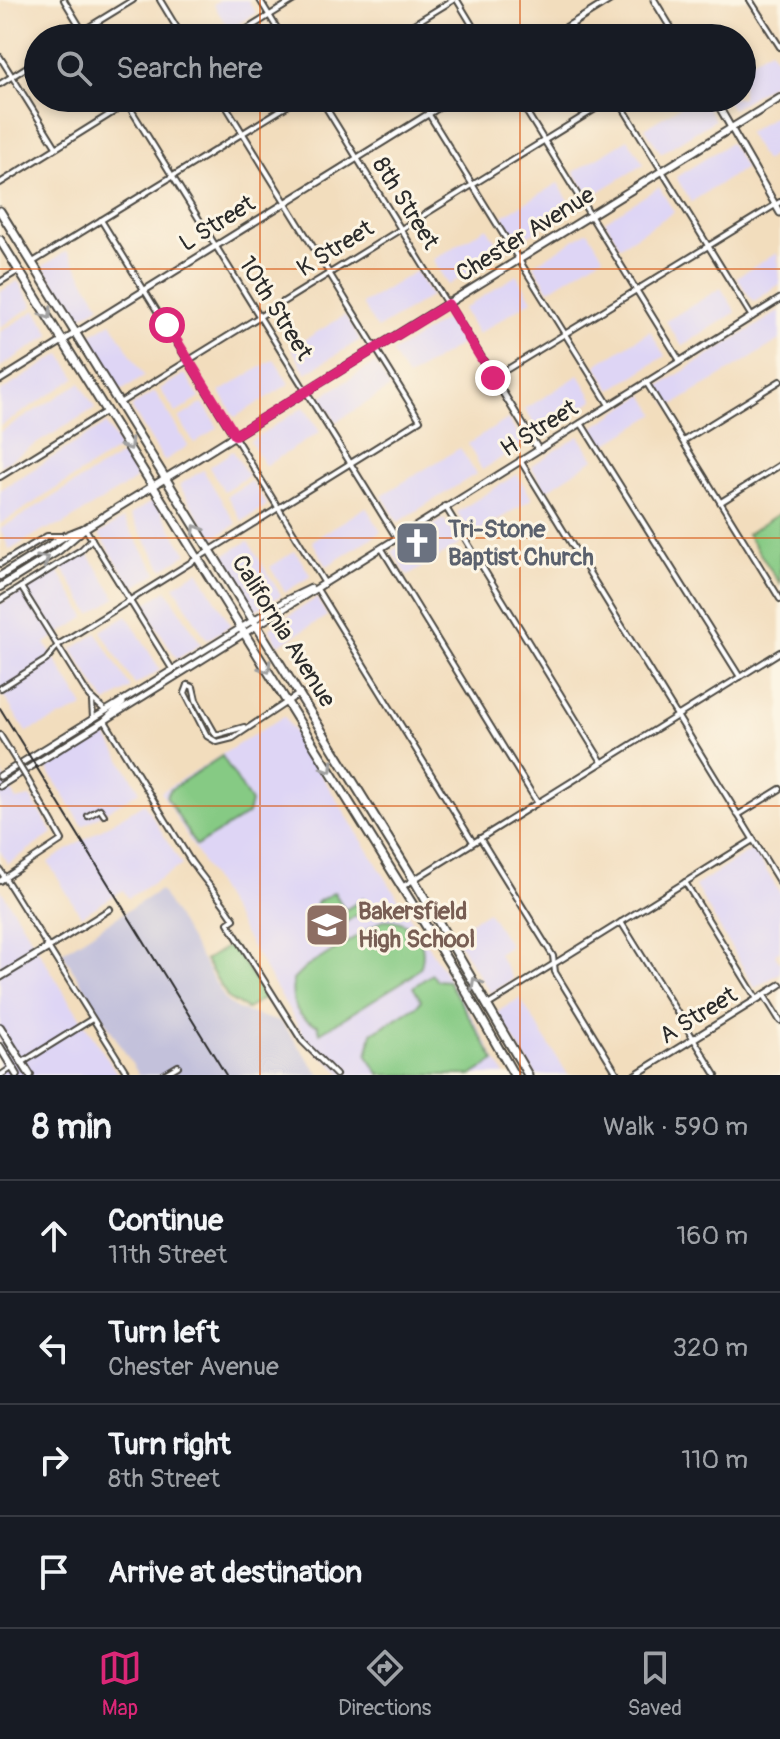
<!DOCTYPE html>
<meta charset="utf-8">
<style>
:root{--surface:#171b24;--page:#242831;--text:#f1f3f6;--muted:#9ea1a6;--line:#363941;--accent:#db2777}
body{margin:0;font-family:Pangolin,sans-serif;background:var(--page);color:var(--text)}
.stop{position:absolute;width:24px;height:24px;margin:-18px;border:6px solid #db2777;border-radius:50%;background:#fff}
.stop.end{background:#db2777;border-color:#fff;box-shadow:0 2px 8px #0008}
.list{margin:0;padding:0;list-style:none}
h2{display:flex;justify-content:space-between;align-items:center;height:104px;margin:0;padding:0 32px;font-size:34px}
h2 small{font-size:26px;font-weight:400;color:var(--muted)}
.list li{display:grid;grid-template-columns:52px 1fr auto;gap:24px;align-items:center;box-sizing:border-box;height:112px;padding:0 32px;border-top:2px solid var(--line)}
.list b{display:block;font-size:30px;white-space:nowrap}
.list p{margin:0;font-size:26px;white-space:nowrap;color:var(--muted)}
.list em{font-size:26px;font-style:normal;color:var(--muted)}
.icon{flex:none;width:44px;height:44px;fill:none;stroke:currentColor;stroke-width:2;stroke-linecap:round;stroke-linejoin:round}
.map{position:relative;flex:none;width:780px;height:1075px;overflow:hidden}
.search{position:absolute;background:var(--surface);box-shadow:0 4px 12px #0003;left:24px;right:24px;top:24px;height:88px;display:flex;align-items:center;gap:20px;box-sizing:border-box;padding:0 28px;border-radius:44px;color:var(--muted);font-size:30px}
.sheet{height:552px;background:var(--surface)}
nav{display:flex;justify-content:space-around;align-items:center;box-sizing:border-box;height:112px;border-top:2px solid var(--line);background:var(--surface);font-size:22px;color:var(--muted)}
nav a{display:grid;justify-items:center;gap:4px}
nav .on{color:var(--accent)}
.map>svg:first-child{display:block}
.built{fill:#ded5f5}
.industrial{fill:#c3c1db}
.green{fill:#86ca84;stroke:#587a58;stroke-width:2}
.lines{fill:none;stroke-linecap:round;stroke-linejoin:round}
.minor-casing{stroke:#494641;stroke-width:8}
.tertiary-casing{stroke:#494641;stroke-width:9}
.secondary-casing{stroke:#494641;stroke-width:10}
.primary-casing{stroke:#494641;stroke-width:11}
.minor{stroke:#fff;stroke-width:4}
.tertiary{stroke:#fff;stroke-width:5}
.secondary{stroke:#fff;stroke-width:6}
.primary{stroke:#fff;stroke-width:7}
.rail{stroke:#2b2b2b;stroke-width:2}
.minor-bridge-casing{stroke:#494641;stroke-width:8;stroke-linecap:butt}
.minor-bridge{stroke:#fff;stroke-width:4}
.oneway{stroke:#a0a0a0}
.route{stroke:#db2777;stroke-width:10}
.grid{fill:none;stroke:#d5540f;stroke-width:2;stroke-opacity:0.55}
.labels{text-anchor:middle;stroke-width:6;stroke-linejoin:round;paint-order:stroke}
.street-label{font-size:24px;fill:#2b2b2b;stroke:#fcf5e5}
.worship-label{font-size:24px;font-weight:bold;fill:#5b616d;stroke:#fcf5e5;text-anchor:start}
.education-label{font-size:24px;font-weight:bold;fill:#785e54;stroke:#fcf5e5;text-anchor:start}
</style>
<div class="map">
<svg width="780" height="1075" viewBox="0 0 780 1075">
<rect width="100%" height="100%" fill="#fcf5e5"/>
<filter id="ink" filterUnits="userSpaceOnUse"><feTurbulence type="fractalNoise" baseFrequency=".0125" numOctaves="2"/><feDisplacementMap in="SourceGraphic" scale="16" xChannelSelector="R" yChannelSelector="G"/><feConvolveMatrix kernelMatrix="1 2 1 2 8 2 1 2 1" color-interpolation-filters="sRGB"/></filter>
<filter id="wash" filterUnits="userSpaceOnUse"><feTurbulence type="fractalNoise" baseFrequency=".006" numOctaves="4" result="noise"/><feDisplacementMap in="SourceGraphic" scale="32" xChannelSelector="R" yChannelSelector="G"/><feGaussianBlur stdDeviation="1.8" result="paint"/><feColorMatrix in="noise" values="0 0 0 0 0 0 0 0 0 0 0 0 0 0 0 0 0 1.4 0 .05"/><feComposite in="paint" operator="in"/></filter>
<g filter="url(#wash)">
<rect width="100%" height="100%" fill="#f2ddbd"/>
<g class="built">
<path d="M220 0H248L256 13 229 29 213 4Z"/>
<path d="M770 49 780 65V79L732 109 725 98H742V66Z"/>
<path d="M694 98H701L715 120 661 153 645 128Z"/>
<path d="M780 112V151L764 161 747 133Z"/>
<path d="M628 139 644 164 590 197 574 172Z"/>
<path d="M730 143 745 168 691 202 676 177Z"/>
<path d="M558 183 573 208 519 241 503 216Z"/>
<path d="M659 187 674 212 620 246 605 221Z"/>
<path d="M487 227 502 252 448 285 433 260Z"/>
<path d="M588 231 603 256 549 290 534 265Z"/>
<path d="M67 251 100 305 76 320 43 266Z"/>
<path d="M777 253 780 284 753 302 737 277Z"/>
<path d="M416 271 431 296 377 329 362 304Z"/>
<path d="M517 275 532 300 478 334 463 309Z"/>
<path d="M18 281 33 306 0 327V292Z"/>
<path d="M721 288 736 312 682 346 666 321Z"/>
<path d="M36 310 51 335 0 367V332Z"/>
<path d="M780 311V340L670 407 658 387Z"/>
<path d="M345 315 360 340 306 373 291 348Z"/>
<path d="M446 319 461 344 407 378 392 353Z"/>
<path d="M111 322 144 376 120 391 87 337Z"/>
<path d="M650 331 665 356 611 390 596 365Z"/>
<path d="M61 354 76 378 0 426V392Z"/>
<path d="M274 359 289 384 235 417 220 392Z"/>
<path d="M375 363 390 388 336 422 321 397Z"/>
<path d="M185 374 200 398 176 413 160 389Z"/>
<path d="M579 375 594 400 540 434 525 409Z"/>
<path d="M80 383 95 408 0 466V432Z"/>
<path d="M155 392 188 446 164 461 131 407Z"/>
<path d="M644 395 656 414 603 446 592 428Z"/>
<path d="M203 403 218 428 194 443 179 418Z"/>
<path d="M304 407 320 432 265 466 250 441Z"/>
<path d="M508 419 523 444 482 470 468 444Z"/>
<path d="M106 424 120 448 0 524V490Z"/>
<path d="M579 436 594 459 546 491 531 466Z"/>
<path d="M460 448 476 474 398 522 382 495Z"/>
<path d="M233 451 248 476 224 491 209 467Z"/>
<path d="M123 454 136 475 135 480 62 525 43 530 10 550 0 529Z"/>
<path d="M203 470 236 524 213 539 179 485Z"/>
<path d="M517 474 532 499 472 536 457 512Z"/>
<path d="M251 481 267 505 242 521 227 496Z"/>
<path d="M154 500 187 554 163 569 130 515Z"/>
<path d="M366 507 381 532 327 566 312 541Z"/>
<path d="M123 519 157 573 133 588 99 534Z"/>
<path d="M444 519 460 544 408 576 392 551Z"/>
<path d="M248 541 281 595 256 610 223 556Z"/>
<path d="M86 550 116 598 91 614 61 566Z"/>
<path d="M295 551 311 576 285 592 270 567Z"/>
<path d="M57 569 86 617 45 643 84 707 26 732 0 690V604Z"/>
<path d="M198 571 231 625 207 640 174 586Z"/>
<path d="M167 590 201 644 177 659 143 605Z"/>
<path d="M317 598 327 616 279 645 269 628Z"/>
<path d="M127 615 160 670 135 685 101 631Z"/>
<path d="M97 633 131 688 106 703 72 649Z"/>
<path d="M284 716 464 1003 505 1075H343L309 1044 161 792Z"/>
<path d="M100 732 106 735 140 791 83 826 46 767Z"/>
<path d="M0 770 17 800 30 797 53 833 8 864 0 851Z"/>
<path d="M144 803 182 865 128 898 123 890 81 916 48 862Z"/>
<path d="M753 849 780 893V950L775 954 780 963V973L755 988 695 886Z"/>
<path d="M0 888 70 1002 118 1075H0Z"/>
<path d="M488 911 510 946 498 954 513 979 490 993 452 933Z"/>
<path d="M520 998 568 1075H536L497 1012Z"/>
</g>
<path class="industrial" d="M160 890 227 1002 237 1009 282 1023 320 1075H139L62 952Z"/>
<g class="green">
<path d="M780 513V584L747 534Z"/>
<path d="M222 756 251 802 248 814 196 846 166 796 171 789Z"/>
<path d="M334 892 345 910 363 899 368 908 333 930 316 903Z"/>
<path d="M383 920C409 918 429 939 421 966L410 977 320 1033 318 1025C296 1019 290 1002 293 980L305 968Z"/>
<path d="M232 944 265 997 247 1009 229 999 205 960Z"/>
<path d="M432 974 436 980 448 981 495 1061 472 1075H380L367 1056 372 1033 418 1005 421 1000 413 987Z"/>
</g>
</g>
<g filter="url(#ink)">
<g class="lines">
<g class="minor-casing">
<g id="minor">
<path d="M64 0 87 38"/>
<path d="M160 0 183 38"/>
<path d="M260 0 283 38"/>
<path d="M457 0 480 38"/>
<path d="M750 0 780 47"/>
<path d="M571 24 580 38"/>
<path d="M71 38 133 0"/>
<path d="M233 38 294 0"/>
<path d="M391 38 453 0"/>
<path d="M0 57 56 147"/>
<path d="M0 84 38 60"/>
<path d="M124 98 396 537"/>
<path d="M320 98 447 304"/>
<path d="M518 98 680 361"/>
<path d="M617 98 752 317"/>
<path d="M428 113 609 405"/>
<path d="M0 183 136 98"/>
<path d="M101 220 324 582"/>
<path d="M33 262 300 98"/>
<path d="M0 282 18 271"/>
<path d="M493 378 780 202"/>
<path d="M646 382 780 599"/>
<path d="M118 404 613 98"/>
<path d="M581 423 740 677"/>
<path d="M683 441 780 381"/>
<path d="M520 460 780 883"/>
<path d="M0 477 105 412"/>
<path d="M721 502 780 465"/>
<path d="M445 506 602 762"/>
<path d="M85 528 172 669"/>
<path d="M382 549 537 802"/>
<path d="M0 564 47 536H62"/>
<path d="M21 587 89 696 106 711"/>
<path d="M317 589 473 842"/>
<path d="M0 600 81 550 92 539"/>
<path d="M188 685 185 693 207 736 217 742 233 738 299 694"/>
<path d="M188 685 193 687 196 700 216 735 244 727"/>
<path d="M1 688 46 660 58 645 420 420 221 98"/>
<path d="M92 702 93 718"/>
<path d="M105 721 190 860C204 880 220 897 234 919L228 923 302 1041 336 1075"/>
<path d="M0 735 15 759"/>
<path d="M738 815 780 789"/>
<path d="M88 816 100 809 104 815"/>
<path d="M480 838 553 956 555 972 618 1075"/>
<path d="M0 870 128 1075"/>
<path d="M0 881 62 840 28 780"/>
<path d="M685 882 757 999"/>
<path d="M402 887 780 652"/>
<path d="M621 922 716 1075"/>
<path d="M48 948 110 909"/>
<path d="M764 995 780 1021"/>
<path d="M488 1005 753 840"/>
<path d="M23 1062 92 1019"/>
<path d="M1 1075 13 1067"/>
<path d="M163 1075 178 1066"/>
</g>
</g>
<g class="tertiary-casing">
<g id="tertiary">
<path d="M654 0 677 38"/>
<path d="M549 38 610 0"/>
<path d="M714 98 780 213"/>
<path d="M448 304 538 449"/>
<path d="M0 380 454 98"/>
<path d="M105 720 123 703"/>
<path d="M0 776 286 600 311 588"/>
<path d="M0 786 780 299"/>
<path d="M635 1075 780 985"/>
</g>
</g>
<g class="secondary-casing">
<g id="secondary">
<path d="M0 576 65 536 85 528 780 98"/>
<path d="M0 587 58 551 85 528"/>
<path d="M0 977 48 948"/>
<path d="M0 1027 30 1075"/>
<path d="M0 1047 17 1075"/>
</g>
</g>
<g class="primary-casing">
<g id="primary">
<path d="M0 211 414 880 528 1075"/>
<path d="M0 240 459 979 514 1075"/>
</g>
</g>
<use href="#minor" class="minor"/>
<use href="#tertiary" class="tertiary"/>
<use href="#secondary" class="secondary"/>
<use href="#primary" class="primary"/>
<path class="rail" d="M0 708 226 1075"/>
<g class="minor-bridge-casing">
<path id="minor-bridge" d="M15 759 28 780"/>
</g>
<use href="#minor-bridge" class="minor-bridge"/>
</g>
<defs><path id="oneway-chevron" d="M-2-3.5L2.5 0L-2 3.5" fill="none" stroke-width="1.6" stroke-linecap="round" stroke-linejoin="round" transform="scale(2)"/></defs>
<g class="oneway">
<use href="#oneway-chevron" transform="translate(47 314) rotate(58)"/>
<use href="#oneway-chevron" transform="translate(128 445) rotate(58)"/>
<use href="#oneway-chevron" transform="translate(197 530) rotate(-122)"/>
<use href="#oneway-chevron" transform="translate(44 560) rotate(-32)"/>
<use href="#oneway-chevron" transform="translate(266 668) rotate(58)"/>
<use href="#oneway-chevron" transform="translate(328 768) rotate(58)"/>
<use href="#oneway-chevron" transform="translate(476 983) rotate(-119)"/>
</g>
</g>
<g class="lines" filter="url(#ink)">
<path class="route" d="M167 325 235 435 448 304 493 378"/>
</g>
<path class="grid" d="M260 0V38M520 0V38M260 98V1075M520 98V1075M0 269H780M0 538H780M0 806H780"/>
<defs>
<g id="church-square" transform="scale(2.3)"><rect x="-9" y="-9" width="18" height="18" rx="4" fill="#6b7280" stroke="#fcf5e5"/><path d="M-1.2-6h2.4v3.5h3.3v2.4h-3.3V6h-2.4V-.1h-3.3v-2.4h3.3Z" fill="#fff"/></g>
<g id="school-square" transform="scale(2.3)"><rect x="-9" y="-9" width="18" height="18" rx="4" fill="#8d6e63" stroke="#fcf5e5"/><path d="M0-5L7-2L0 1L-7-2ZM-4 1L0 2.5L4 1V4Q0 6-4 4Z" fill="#fff"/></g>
</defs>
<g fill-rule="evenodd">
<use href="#church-square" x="417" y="543"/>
<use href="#school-square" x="327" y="925"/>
</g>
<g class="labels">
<g class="street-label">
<text transform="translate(406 203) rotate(58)" y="8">8th Street</text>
<text transform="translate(217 223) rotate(-32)" y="8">L Street</text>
<text transform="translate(525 234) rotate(-32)" y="8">Chester Avenue</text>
<text transform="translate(335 248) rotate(-32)" y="8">K Street</text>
<text transform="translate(276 308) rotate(58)" y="8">10th Street</text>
<text transform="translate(539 428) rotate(-32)" y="8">H Street</text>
<text transform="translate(284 631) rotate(58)" y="8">California Avenue</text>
<text transform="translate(698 1015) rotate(-32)" y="8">A Street</text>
</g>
<g class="worship-label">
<text x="448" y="537">Tri-Stone<tspan x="448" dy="28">Baptist Church</tspan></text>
</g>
<g class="education-label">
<text x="358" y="919">Bakersfield<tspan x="358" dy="28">High School</tspan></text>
</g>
</g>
</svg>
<div class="stop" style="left:167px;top:325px"></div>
<div class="stop end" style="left:493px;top:378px"></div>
<div class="search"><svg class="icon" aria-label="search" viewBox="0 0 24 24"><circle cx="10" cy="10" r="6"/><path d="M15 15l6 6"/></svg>Search here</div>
</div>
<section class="sheet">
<h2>8 min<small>Walk · 590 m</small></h2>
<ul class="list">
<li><svg class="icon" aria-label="ahead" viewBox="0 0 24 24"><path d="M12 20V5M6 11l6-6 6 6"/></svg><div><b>Continue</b><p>11th Street</p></div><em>160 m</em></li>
<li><svg class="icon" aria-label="left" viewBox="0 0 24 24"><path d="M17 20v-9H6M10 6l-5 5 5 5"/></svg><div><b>Turn left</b><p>Chester Avenue</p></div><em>320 m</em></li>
<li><svg class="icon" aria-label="right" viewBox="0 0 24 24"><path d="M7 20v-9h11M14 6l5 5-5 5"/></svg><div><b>Turn right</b><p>8th Street</p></div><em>110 m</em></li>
<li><svg class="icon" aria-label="arrive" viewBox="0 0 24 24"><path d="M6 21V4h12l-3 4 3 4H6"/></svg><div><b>Arrive at destination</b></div></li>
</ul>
</section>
<nav>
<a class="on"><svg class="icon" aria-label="map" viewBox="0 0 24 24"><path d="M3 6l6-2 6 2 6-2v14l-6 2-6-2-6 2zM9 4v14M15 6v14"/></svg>Map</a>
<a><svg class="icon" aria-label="directions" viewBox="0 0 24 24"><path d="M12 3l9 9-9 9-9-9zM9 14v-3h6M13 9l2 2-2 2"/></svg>Directions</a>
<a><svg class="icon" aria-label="saved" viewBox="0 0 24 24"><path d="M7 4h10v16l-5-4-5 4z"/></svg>Saved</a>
</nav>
